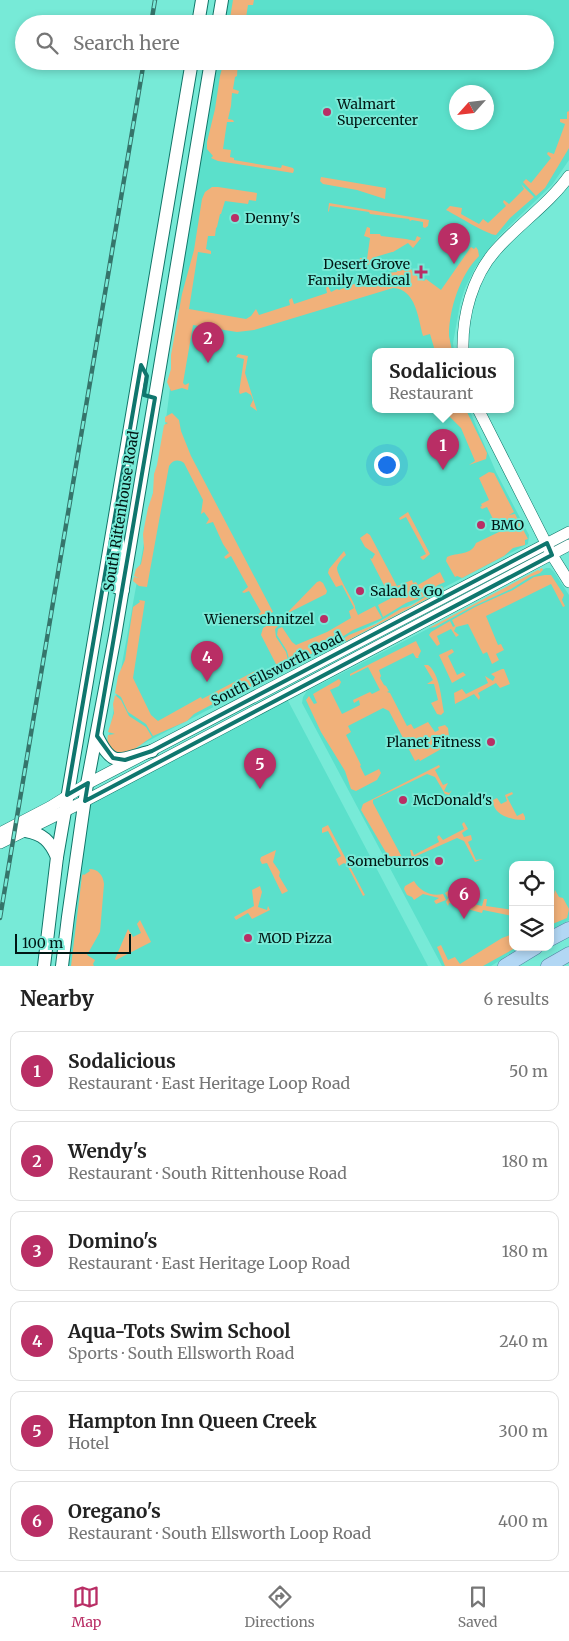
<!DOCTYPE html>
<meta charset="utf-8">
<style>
:root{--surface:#fff;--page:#f2f2f2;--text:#222;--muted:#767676;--line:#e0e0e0;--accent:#b92e65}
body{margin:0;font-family:Merriweather,serif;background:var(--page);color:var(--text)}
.controls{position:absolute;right:15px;bottom:15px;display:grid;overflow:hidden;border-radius:10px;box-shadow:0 2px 8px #0003}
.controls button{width:45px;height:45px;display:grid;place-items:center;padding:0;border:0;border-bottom:1px solid var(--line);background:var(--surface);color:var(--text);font:25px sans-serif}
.compass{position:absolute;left:449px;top:85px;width:45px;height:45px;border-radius:50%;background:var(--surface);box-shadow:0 2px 8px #0003;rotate:243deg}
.scale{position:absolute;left:15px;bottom:12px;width:116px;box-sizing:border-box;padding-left:5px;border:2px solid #001714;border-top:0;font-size:14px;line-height:18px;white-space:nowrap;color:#001714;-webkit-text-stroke:4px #77ead7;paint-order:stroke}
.you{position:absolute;left:386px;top:464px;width:18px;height:18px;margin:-12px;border:4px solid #fff;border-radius:50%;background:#1a73e8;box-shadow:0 0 0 8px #1a73e833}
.badge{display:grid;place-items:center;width:32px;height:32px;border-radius:50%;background:var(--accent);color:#fff;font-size:16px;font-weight:700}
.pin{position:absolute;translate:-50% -41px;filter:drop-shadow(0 1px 2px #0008)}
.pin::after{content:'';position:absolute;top:26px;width:18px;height:15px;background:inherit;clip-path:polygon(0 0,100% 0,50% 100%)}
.popup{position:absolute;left:372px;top:348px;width:142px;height:65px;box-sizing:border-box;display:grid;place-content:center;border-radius:10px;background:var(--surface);filter:drop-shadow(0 1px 4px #0005);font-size:16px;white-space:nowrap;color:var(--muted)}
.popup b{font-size:19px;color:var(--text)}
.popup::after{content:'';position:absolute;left:50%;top:100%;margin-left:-10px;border:10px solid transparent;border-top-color:var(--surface)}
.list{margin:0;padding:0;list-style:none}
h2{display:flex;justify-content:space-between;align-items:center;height:65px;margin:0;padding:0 20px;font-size:21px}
h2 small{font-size:16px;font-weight:400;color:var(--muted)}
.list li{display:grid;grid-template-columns:32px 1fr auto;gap:15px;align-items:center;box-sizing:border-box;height:80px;margin:0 10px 10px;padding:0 10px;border:1px solid var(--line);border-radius:10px}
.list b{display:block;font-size:19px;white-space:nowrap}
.list p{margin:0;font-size:16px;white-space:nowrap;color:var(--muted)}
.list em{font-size:16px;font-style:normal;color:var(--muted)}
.icon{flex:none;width:28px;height:28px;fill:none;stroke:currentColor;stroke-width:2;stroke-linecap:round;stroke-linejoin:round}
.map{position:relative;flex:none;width:569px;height:966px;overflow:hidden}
.search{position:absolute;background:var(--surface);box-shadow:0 2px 8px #0003;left:15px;right:15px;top:15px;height:55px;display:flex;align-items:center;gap:12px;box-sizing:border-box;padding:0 18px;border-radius:28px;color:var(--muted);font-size:19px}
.sheet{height:605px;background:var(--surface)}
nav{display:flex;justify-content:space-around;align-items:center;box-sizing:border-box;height:70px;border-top:1px solid var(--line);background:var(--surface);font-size:14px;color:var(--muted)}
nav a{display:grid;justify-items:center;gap:2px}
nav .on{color:var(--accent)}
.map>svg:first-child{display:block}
.built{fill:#5be0cb;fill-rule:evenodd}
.green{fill:#f1b17a}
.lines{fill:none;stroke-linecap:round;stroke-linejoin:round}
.tertiary-casing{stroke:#107669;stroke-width:12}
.secondary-casing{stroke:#107669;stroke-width:14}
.primary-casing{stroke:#5283a1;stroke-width:15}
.tertiary{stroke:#fff;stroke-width:11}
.secondary{stroke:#fff;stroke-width:12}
.primary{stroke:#b2d7f4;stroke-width:14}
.rail-casing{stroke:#35756b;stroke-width:4.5}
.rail{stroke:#77ead7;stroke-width:2.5;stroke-dasharray:8;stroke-linecap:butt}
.marked{fill:none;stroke:#0f766e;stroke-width:4;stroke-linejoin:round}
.poi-dot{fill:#b92e65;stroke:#77ead7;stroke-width:2}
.labels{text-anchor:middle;stroke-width:4;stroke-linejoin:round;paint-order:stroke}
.poi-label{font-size:14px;fill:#001714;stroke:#77ead7;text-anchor:start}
.street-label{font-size:14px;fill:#001714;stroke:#77ead7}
</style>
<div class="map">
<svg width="569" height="966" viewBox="0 0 569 966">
<rect width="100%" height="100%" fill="#77ead7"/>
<g class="built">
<path d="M222 0H569V160L552 185 498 237 475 268 465 288 460 304 453 343 454 351H376V409H469L496 472 529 535 528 544 125 753 108 741 165 427 180 310 170 308 211 61H545V24H218ZM456 92H486V122H456Z"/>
<path d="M546 568H550L554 572 569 595V920L550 931V865H513V947H521L491 966H442L302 703 303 697 307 691Z"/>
<path d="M285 695 428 966H62L85 801Z"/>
</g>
<g class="green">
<path d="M233 0H254L253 5H248L245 24H229Z"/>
<path d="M224 61H238L237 76 235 77 233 89 239 91 238 94 232 93 231 106 228 119 233 120 234 122H227L223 149 231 150 230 157 234 158V160L281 168 282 165 293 168 294 170 293 173 218 161 211 158 213 156 207 149V142L215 109 220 76Z"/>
<path d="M569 111V148L545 188 536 196 523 182 526 179 531 183 551 158 547 154 548 152 554 154 565 124 560 122V119H567V112Z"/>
<path d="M321 177 386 188 385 199 357 190 323 184 320 181Z"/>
<path d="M521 184 534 197 510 218 496 235C488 235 456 215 446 210L450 206 462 208 461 214 479 224 483 219 488 223 506 206 503 202 504 200 509 204 524 189Z"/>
<path d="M212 187H218L257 193 256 201 249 200 248 204 225 201 221 214H220L217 227 216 228 215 236H208L206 249 211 251V254L198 252 189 309 246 319 251 316 256 309 259 315 290 305 289 300 292 298 294 304 327 293 326 288 328 286 331 292 337 289 339 290 354 284 361 283 360 278 362 276 365 282 387 273 397 272 396 266 397 265 400 271 410 267 414 274 424 281 426 279 441 290 471 247 474 249 476 247 478 250 479 256C460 275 449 309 449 336 450 341 451 346 452 351H435L430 334 423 336C418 318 416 289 393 288L254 330 237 332 193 325 183 383 185 385 189 383 188 390 182 388 171 391 167 382 171 369V355L182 294 194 250 202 199 205 192Z"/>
<path d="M329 203 429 220 428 226 425 228 423 227V222L412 220 410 221 409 219 370 214 369 212 330 206 329 211 328 212Z"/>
<path d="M367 227 370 228V234H380L381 236 406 239 415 241 417 236 421 238 413 248 408 243 393 252H392L372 258 373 263 367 265 363 260 359 262 360 258 367 259 370 238 364 236Z"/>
<path d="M238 354 248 356 245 373 257 411 250 406 253 400 251 395 246 392 240 394 239 392 244 359 236 357Z"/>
<path d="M446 409H463L467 412 487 453 486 459 469 465 475 461 461 428 449 416Z"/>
<path d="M172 413 179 420 181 431 191 456 273 612 260 619 255 617 261 612 249 591 244 593 242 592 248 587 231 556 226 559 224 557 229 553 223 544 213 522 206 524 209 519 204 512 201 514 203 500 184 463C178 459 173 460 169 466L147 587 139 586 133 581 134 577 139 578 134 576 136 569 141 564 144 548 143 534 145 523 148 508 153 493 154 474 157 465 164 425 168 423 165 422V417Z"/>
<path d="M489 472 494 473 514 512 509 515 515 514 528 539 525 540V545L513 548 504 556 462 578 457 576 455 577 446 561 447 557C457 552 471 556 476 543L501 531V527L496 525 487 507 482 509 480 507 482 506 481 504 489 500 479 478Z"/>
<path d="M408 512 430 554 423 560 420 557 426 554 406 517 400 520 399 518Z"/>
<path d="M367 533 370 535 397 586 412 580 413 583 416 582 418 585 440 572 445 582 438 585 425 596 406 603 383 617 378 605 397 595 393 588 386 589 370 558 372 559 375 554 365 547 360 538Z"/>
<path d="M344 551 346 555C343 558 338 563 337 568 337 575 353 600 355 606V608L358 615 375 606 382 618 353 630 334 642 332 637H331L333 643 299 660 291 667 287 651 277 635 278 629 282 627 292 642 296 645 327 632 351 618 349 611 354 608 342 585 336 587 328 573 329 569Z"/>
<path d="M540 569 542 568 543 570 540 573 530 577 511 589 474 606 435 627 429 628 538 570 540 571Z"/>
<path d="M545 575H551L564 595 562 600 565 606 563 607 551 584 486 616 498 645 501 644 504 650 496 654 499 660 492 664 487 652 483 654 468 624 456 627 454 631 459 635 456 637 451 629 437 636 440 644 437 646 429 635 431 632 450 621 453 627 455 626 452 620 475 607 513 590 534 577Z"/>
<path d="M320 581 323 583 327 591 326 594 286 614 317 582Z"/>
<path d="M442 586 444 590 337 646 335 644 349 635 376 624 402 608 411 606Z"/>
<path d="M139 600 145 601 133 678 151 715 158 721 201 697 202 699 257 670 259 674 263 676 261 683 255 685 224 702 211 705 194 714 187 721 153 736 146 724 128 712 121 697 115 693 118 676 125 660 133 607 140 602Z"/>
<path d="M276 620 280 624 275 629 276 637 286 652 290 668 287 669 278 668 261 635 263 628Z"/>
<path d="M416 641 421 651 418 657 419 658H416L413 653 379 670 381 676 380 678 384 685 386 686 389 691 387 692 390 693 407 726 411 724 414 729 428 722 435 732 439 730 438 727 445 725 448 728 450 744 420 761 419 759 415 761 389 711 383 708 348 726 351 732 346 735 361 765 360 766 365 776 379 769 381 773 377 780 356 791 351 789 345 771 321 732 306 700 309 696 314 704 317 703 313 694 339 679 341 682 339 686 330 690 342 714 360 705 359 700 354 703 353 700 370 692 372 694 380 690 368 667 350 676V674Z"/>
<path d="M452 649 454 652 448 656 457 675 463 672 466 675 452 683 439 655Z"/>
<path d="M424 665H428C440 674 441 698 444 712L441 715 437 714 431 703 438 700 434 684H427L433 680Z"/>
<path d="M502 669H504L510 684 500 688 496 683 478 693 480 697 479 700 474 694 455 704 454 693 462 689 466 694 488 683 485 676 493 681 495 677 491 674Z"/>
<path d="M115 695 121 700 129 716 146 727 152 737C140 744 125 761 112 749 107 745 107 740 108 735L115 734 108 732 114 713 113 704Z"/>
<path d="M439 765 440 767 435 770 443 785 448 783 444 791 449 793 452 790 449 795 445 794 435 777 427 774 373 800V803L404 861 403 864 395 868 361 810 363 804Z"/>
<path d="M512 792 513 794 507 797 517 816 523 813 525 817V820C513 821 492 815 493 800L497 798 501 804 507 801 505 795Z"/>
<path d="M464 822 468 829 462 833 464 837 471 835 472 840 468 842 476 860 483 859 475 862 464 841 457 838 412 858 410 850H412L414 855 439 842 437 837 439 835 443 840 464 829 462 824Z"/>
<path d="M328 825 365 895 363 896 347 865 344 863 339 866 336 859 341 856 328 831 322 833V828Z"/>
<path d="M276 850 273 862 280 872 279 876 288 891 282 894 267 863 262 864 260 860 261 857Z"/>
<path d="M89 869C98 869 103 875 104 884L100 932 87 955 95 960 93 964 94 966H71L82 876 83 874 84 875 90 871Z"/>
<path d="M414 881C420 891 431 897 443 894L446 900 436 904 434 901 439 898 423 894 414 900 412 897 407 895 404 889 405 886Z"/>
<path d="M260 886 262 892 258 907 267 910 268 906 270 910 252 919 248 913 236 920 234 917 254 906 252 890Z"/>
<path d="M555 890 559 897 563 898 569 909 567 918 550 925C550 913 552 902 555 890Z"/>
<path d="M448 891V898L482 906 484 899H487L486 906 513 910V916L483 910 482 913 456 906 457 904 449 903 448 906 446 902 448 898 445 893Z"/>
<path d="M140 920 151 942 116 960 115 959 128 929 133 937 141 933 137 924Z"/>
<path d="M513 934V947H517L483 966H445L437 947 441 945 448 960 455 957 460 964 502 938Z"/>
</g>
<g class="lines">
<g class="tertiary-casing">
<g id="tertiary">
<path d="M463 351C462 316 472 277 496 250 519 224 549 204 569 176"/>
<path d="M478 409 552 555 569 582"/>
<path d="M0 833 50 807 87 784 569 532"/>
<path d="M0 843 85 801 569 545"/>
</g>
</g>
<g class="secondary-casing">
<g id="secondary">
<path d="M198 24 202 0"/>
<path d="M218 24 222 0"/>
<path d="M117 534 119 546 113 582 116 587 123 590"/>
<path d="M97 736C114 771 120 758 152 751"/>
<path d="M26 831C43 834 50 841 57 857"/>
<path d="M44 966 57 857 65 811 192 61"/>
<path d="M62 966 68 917 87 784 115 636 211 61"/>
</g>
</g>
<g class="primary-casing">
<g id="primary">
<path d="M550 939 569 929"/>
<path d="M505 966 536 947"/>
<path d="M548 966 569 954"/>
</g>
</g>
<use href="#tertiary" class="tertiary"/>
<use href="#secondary" class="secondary"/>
<use href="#primary" class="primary"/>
<g class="rail-casing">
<g id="rail">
<path d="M151 24 155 0"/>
<path d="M0 918 144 61"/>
</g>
</g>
<use href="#rail" class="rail"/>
</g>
<path class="marked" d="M141 365 147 376 144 395 155 398 97 736 113 758 125 760 152 751 547 543 552 555 85 801 88 783 67 795Z"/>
<g class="poi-dot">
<circle cx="327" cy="112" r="5"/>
<circle cx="235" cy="218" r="5"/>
<path d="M418.5 264.5h5v5h5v5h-5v5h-5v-5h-5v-5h5z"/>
<circle cx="481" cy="525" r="5"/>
<circle cx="360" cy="591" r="5"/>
<circle cx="324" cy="619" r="5"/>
<circle cx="491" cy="742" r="5"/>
<circle cx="403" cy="800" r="5"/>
<circle cx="439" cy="861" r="5"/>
<circle cx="248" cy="938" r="5"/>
</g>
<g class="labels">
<g class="poi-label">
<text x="337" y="109">Walmart<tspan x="337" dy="16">Supercenter</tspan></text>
<text x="245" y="223">Denny's</text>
<text x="410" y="269" text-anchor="end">Desert Grove<tspan x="410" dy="16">Family Medical</tspan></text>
<text x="491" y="530">BMO</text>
<text x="370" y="596">Salad &amp; Go</text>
<text x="314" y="624" text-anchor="end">Wienerschnitzel</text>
<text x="481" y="747" text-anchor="end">Planet Fitness</text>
<text x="413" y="805">McDonald's</text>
<text x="429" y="866" text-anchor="end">Someburros</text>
<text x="258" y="943">MOD Pizza</text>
</g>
<g class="street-label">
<text transform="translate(121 511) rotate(-81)" y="5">South Rittenhouse Road</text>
<text transform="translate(277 669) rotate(-27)" y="5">South Ellsworth Road</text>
</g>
</g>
</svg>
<div class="controls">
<button><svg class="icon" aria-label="locate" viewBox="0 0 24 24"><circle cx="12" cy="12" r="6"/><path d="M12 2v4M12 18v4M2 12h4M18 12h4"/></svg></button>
<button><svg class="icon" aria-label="layers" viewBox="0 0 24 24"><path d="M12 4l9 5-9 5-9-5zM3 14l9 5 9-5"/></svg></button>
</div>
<svg class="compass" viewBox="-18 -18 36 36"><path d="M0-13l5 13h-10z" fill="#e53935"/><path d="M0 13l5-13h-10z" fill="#767676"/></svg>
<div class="scale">100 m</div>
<div class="you"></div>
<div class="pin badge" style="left:443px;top:470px">1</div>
<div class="popup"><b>Sodalicious</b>Restaurant</div>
<div class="pin badge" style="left:208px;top:363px">2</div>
<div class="pin badge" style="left:454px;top:264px">3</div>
<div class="pin badge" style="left:207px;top:682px">4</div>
<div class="pin badge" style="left:260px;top:789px">5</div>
<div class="pin badge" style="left:464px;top:919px">6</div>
<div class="search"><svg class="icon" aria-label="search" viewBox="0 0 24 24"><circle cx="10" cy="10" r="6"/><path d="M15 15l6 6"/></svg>Search here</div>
</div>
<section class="sheet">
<h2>Nearby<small>6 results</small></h2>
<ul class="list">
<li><span class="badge">1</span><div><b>Sodalicious</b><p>Restaurant · East Heritage Loop Road</p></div><em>50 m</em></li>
<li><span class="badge">2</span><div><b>Wendy's</b><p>Restaurant · South Rittenhouse Road</p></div><em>180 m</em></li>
<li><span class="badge">3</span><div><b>Domino's</b><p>Restaurant · East Heritage Loop Road</p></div><em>180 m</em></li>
<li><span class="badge">4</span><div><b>Aqua-Tots Swim School</b><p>Sports · South Ellsworth Road</p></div><em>240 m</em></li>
<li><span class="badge">5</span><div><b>Hampton Inn Queen Creek</b><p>Hotel</p></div><em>300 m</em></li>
<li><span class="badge">6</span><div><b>Oregano's</b><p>Restaurant · South Ellsworth Loop Road</p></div><em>400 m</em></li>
</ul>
</section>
<nav>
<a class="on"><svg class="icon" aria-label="map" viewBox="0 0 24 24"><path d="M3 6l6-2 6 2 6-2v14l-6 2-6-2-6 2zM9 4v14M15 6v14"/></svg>Map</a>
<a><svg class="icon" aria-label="directions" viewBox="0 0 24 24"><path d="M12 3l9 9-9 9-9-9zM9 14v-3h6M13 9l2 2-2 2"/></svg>Directions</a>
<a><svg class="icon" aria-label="saved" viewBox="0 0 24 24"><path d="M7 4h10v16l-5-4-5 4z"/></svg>Saved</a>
</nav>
